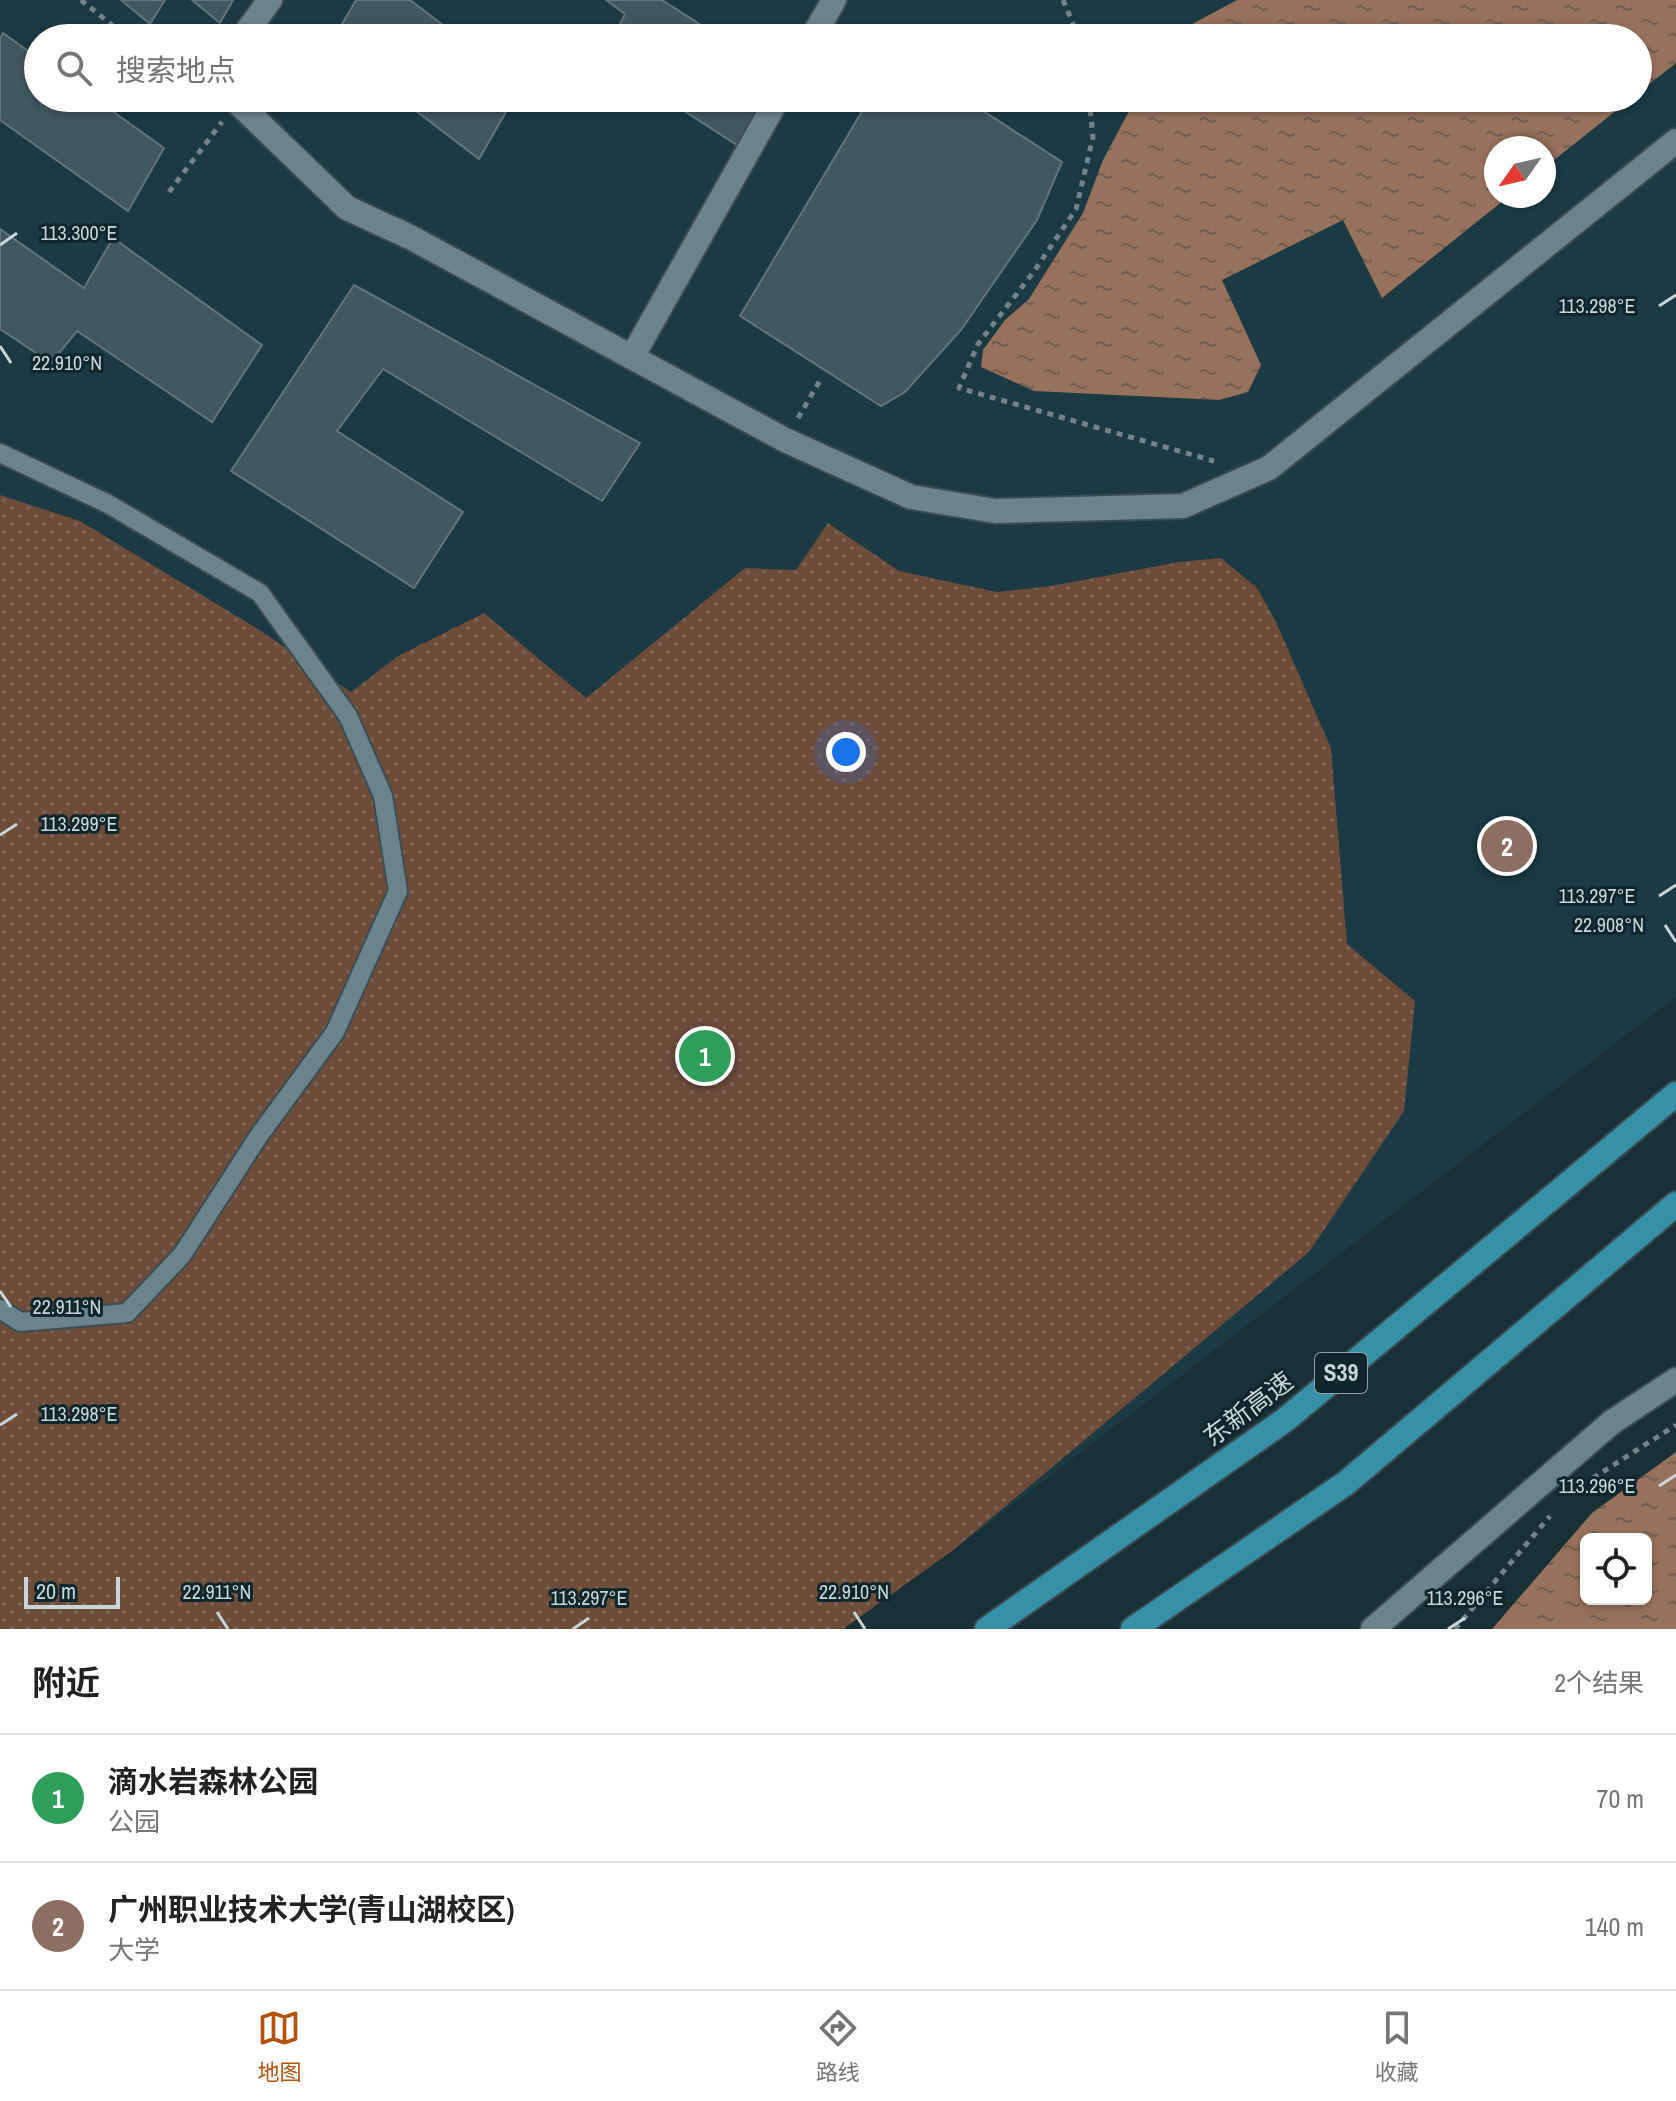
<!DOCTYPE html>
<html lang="zh">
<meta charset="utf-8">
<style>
:root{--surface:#fff;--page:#f6f6f6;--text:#222;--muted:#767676;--line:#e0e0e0;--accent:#b45309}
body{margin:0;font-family:"Archivo Narrow","Noto Sans SC",sans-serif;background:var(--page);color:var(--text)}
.controls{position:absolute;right:24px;bottom:24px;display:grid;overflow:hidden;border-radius:12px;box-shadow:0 2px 6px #0004}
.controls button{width:72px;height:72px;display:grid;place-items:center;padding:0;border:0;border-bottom:2px solid var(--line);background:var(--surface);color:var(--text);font:40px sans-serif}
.compass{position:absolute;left:1484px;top:136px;width:72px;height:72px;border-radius:50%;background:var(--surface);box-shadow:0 2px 6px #0004;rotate:236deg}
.scale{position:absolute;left:24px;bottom:20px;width:96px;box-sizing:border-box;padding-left:8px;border:4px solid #c8d5d9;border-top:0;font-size:22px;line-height:28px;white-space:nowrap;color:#c8d5d9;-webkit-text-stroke:6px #10262d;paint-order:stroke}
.you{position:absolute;left:846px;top:752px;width:28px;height:28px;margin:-20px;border:6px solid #fff;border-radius:50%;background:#1a73e8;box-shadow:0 0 0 12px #1a73e833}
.badge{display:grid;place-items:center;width:52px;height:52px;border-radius:50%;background:var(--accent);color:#fff;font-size:26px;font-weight:700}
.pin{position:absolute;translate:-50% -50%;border:4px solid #fff;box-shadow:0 2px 8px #0006}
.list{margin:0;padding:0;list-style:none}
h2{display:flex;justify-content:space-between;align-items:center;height:104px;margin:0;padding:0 32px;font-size:34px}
h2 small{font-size:26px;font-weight:400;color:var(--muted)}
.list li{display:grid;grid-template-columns:52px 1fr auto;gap:24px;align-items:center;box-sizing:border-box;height:128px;padding:0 32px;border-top:2px solid var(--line)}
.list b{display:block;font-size:30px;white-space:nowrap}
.list p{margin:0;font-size:26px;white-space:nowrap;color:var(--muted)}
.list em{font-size:26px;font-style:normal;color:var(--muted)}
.icon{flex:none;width:44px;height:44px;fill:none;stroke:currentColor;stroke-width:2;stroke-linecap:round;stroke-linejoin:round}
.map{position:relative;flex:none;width:1676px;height:1629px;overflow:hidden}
.search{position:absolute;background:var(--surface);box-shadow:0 2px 6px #0004;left:24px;right:24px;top:24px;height:88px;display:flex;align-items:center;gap:20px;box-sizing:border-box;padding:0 28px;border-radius:44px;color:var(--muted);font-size:30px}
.sheet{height:360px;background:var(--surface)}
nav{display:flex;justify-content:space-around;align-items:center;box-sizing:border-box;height:112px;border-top:2px solid var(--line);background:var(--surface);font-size:22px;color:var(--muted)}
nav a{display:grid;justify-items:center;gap:4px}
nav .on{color:var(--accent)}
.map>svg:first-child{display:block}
.built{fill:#1b3a44;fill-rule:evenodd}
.park{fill:url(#park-dots)}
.water{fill:url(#water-ripples);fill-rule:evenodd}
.building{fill:#40575e;stroke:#5f767e;stroke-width:2}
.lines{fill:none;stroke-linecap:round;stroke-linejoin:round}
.lane-casing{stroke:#3a4d52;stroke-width:22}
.street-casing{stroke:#3a4d52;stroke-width:28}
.secondary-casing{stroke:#3a4d52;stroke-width:28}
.highway-casing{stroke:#3a4d52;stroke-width:28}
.path{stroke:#728489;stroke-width:5;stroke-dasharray:6 6;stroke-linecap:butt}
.lane{stroke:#6b838b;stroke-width:18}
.street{stroke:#6b838b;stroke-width:24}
.secondary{stroke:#6b838b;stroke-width:24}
.highway{stroke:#3590a8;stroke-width:24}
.ticks{fill:none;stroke:#c8d5d9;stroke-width:3}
.labels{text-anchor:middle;stroke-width:6;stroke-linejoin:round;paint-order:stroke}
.shield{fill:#10262d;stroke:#91a0a5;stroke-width:2}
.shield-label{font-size:24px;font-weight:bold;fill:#c8d5d9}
.street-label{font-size:26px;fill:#c8d5d9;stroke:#10262d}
.ticks-label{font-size:20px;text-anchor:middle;fill:#c8d5d9;stroke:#10262d;stroke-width:6;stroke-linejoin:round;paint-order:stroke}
</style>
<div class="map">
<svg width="1676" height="1629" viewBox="0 0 1676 1629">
<defs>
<pattern id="park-dots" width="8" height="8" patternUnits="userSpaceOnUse" patternTransform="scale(2)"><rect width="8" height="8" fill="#6d4c3a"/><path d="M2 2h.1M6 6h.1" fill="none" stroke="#806556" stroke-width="1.8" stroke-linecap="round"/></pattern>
<pattern id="water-ripples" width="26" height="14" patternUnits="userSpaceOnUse" patternTransform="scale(2)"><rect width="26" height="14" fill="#96715c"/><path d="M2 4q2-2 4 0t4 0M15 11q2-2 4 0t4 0" fill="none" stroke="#725d51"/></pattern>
</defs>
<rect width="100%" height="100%" fill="#1a3037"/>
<path class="built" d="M0 0H1676V997L952 1551 1309 1252 1415 1001 1347 944 1331 748 1276 622 1257 588 1221 558 1179 562 1051 586 997 592 899 571 828 523 796 570 745 568 586 698 484 613 398 656 351 692 258 629 80 521 0 495ZM38 38H1638V98H38ZM1496 148H1544V196H1496Z"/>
<path class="park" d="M0 495 80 521 258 629 351 692 398 656 484 613 586 698 745 568 796 570 828 523 899 571 997 592 1051 586 1179 562 1221 558 1257 588 1276 622 1331 748 1347 944 1415 1001 1404 1111 1309 1252 952 1551 843 1629H0Z"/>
<g class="water">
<path d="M1237 0H1676V63L1638 93V38H1179L1194 23Z"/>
<path d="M1136 98H1632L1544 168V148H1496V196H1509L1382 298 1343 220 1222 280 1261 365 1248 392 1219 400 1034 391 981 367 983 350 1005 320 1029 299 1083 213 1103 160Z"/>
<path d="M1676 1452V1629H1492L1592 1513ZM1646 1539V1599H1586V1539Z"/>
</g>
<g class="building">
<path d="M121 0H165L150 24Z"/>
<path d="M192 0H233L220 23Z"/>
<path d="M356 0H410L460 38H334Z"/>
<path d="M606 0H662L721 38H613L625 14Z"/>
<path d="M3 33 38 58V98H94L164 148 128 211 0 120V39Z"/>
<path d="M399 98H514L479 159Z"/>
<path d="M664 98H762L737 145Z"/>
<path d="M870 98H963L1062 162 1037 220 961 330 905 392 881 406 740 316Z"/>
<path d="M0 229 84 288 113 238 262 345 212 422 77 331 51 363 0 329Z"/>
<path d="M354 285 640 443 602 501 383 369 337 431 463 512 414 588 231 471Z"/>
</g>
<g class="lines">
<g class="lane-casing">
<path id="lane" d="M0 453 108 504 260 593 348 716 383 796 398 891 335 1032 258 1137 182 1255 127 1313 20 1322 0 1309"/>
</g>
<g class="street-casing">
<g id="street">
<path d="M242 38 270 0"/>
<path d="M812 38 834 0"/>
<path d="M233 98 347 208 410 237 785 440 911 497 995 511 1183 506 1269 468 1676 141"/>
<path d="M632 357 778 98"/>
</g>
</g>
<g class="secondary-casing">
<path id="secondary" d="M1373 1629 1612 1422 1676 1380"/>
</g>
<g class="highway-casing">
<g id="highway">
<path d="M987 1629 1285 1420 1676 1094"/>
<path d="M1133 1629 1346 1483 1676 1204"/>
</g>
</g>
<g class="path">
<path d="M81 0 128 38"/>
<path d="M1063 0 1079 38"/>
<path d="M1089 98 1093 137 1076 209 1035 270 978 344 959 388 1214 461"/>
<path d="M169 192 222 122"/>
<path d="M798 418 822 377"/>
<path d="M1593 1478 1676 1425"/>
<path d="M1455 1629 1550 1516"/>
</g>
<use href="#lane" class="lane"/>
<use href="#street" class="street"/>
<use href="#secondary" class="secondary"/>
<use href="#highway" class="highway"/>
</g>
<path class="ticks" d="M0 245 17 233M1659 306 1676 295M0 346 11 363M0 835 17 824M1659 896 1676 885M1665 925 1676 942M0 1291 11 1307M0 1425 17 1414M1659 1486 1676 1475M217 1612 228 1629M854 1612 865 1629M573 1629 589 1618M1448 1629 1465 1618"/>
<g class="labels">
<rect class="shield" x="1315" y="1353" width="52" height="40" rx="6"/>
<g class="shield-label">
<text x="1341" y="1381">S39</text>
</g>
<g class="street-label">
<text transform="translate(1248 1409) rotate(-37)" y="9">东新高速</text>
</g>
</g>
<g class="ticks-label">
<text x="79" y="240">113.300°E</text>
<text x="1597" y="313">113.298°E</text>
<text x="67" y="370">22.910°N</text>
<text x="79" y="831">113.299°E</text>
<text x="1597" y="903">113.297°E</text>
<text x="1609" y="932">22.908°N</text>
<text x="67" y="1314">22.911°N</text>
<text x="79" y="1421">113.298°E</text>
<text x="1597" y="1493">113.296°E</text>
<text x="217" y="1599">22.911°N</text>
<text x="854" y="1599">22.910°N</text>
<text x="589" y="1605">113.297°E</text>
<text x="1465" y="1605">113.296°E</text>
</g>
</svg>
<div class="controls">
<button><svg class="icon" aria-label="locate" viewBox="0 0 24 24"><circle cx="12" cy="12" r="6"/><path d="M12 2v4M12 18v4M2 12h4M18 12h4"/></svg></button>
</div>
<svg class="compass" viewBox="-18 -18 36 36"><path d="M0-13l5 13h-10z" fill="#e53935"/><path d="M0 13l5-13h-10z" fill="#767676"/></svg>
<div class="scale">20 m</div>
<div class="you"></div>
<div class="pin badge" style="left:705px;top:1056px;background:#2e9e5b">1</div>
<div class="pin badge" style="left:1507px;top:846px;background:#8d6e63">2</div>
<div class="search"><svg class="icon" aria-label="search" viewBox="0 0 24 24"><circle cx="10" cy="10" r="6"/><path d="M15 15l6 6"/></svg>搜索地点</div>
</div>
<section class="sheet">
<h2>附近<small>2个结果</small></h2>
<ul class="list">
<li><span class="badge" style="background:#2e9e5b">1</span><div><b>滴水岩森林公园</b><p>公园</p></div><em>70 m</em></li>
<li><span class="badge" style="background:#8d6e63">2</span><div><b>广州职业技术大学(青山湖校区)</b><p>大学</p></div><em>140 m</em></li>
</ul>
</section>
<nav>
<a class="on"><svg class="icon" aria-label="map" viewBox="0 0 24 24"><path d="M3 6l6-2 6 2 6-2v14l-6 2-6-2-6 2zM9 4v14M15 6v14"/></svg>地图</a>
<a><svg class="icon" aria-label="directions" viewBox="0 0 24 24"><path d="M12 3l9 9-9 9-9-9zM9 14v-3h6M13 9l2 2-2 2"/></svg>路线</a>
<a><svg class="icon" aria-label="saved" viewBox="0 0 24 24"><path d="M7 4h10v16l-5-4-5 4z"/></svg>收藏</a>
</nav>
